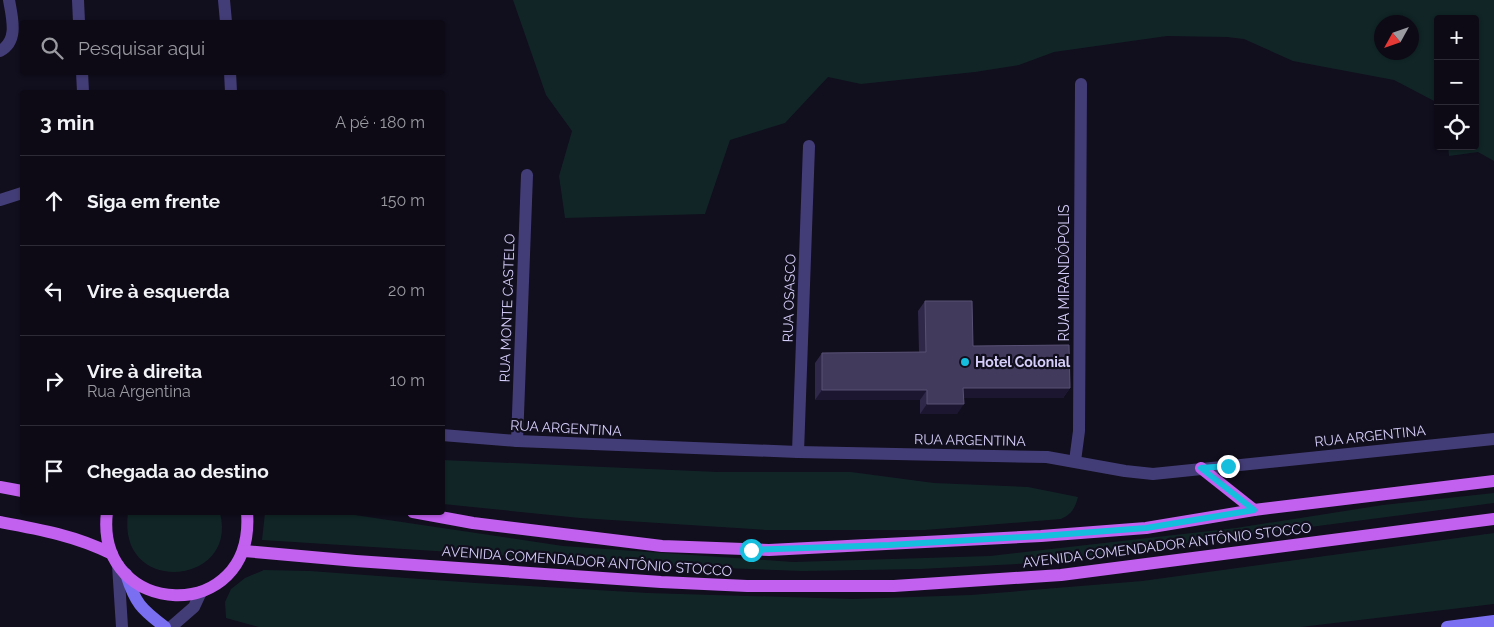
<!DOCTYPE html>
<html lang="pt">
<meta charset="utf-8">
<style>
:root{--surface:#0d0a16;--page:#1b1823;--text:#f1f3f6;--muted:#9a9aa1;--line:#2d2b35}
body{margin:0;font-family:Raleway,sans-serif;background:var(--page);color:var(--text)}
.controls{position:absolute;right:15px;top:15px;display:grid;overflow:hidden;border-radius:5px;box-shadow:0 1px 4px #0004}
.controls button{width:45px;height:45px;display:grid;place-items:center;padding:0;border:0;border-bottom:1px solid var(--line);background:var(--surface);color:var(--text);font:25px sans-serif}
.compass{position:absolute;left:1374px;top:15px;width:45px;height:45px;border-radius:50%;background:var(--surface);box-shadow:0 1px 4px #0004;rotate:230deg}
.stop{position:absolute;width:15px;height:15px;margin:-11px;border:4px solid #16bede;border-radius:50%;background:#fff}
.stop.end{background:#16bede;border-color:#fff;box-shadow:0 1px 5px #0008}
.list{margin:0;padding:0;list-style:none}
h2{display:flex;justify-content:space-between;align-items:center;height:65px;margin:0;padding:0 20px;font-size:21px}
h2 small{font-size:16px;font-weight:400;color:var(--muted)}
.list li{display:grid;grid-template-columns:32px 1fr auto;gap:15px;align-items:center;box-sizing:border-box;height:90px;padding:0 20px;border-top:1px solid var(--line)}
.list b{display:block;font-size:19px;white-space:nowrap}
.list p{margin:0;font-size:16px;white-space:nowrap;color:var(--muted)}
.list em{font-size:16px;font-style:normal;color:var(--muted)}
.icon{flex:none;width:28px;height:28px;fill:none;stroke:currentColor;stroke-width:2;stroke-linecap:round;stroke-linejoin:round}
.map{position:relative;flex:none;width:1494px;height:627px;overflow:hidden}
.search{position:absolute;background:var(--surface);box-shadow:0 1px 4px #0004;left:20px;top:20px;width:425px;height:55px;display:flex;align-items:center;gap:12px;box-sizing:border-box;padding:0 18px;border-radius:5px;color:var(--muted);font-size:19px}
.panel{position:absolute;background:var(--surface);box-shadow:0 1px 4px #0004;left:20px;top:90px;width:425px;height:425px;border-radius:5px}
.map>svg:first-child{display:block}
.green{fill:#112526;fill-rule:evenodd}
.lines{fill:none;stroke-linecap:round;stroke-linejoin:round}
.street{stroke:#433d77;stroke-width:12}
.secondary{stroke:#7a6ff1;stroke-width:12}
.primary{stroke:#c260ef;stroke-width:12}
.wall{fill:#302849}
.shaded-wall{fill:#1c1630}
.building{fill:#423a5c;stroke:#595175}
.route{stroke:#16bede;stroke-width:6}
.poi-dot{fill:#16bede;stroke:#110e1d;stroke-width:2}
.labels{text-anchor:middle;stroke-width:4.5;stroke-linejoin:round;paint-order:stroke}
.street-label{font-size:14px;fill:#d6cefa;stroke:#110e1d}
.poi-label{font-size:14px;font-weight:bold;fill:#d6cefa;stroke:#110e1d;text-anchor:start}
</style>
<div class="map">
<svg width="1494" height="627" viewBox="0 0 1494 627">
<rect width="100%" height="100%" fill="#110e1d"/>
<g class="green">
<path d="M513 0H1494V161L1478 152 1449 156 1448 146H1475V19H1438V103L1394 80 1293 61 1244 39 1227 37 1167 36 1054 52 1019 65 975 72 861 84 828 77 785 123 730 140 705 214 565 218 559 176 572 131 546 95ZM1412 22V52H1382V22Z"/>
<path d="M442 460 718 472H851L934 483 1028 487 1078 497C1075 508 1072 514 1061 519L925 530H766L580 518 443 504Z"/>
<path d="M1494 493V503L1035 563 920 569 802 571 670 566 262 540 265 513H341L563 546 793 562 990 556 1236 528 1383 505Z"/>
<path d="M128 513H220C239 586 116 597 128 513Z"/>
<path d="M1494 533V604L1301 627H259L226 618 225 602 231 589 245 578 264 570 310 571 476 583 648 593 853 599 971 595 1142 581Z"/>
</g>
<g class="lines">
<g class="street">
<path d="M78 0 79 22"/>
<path d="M224 0 226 22"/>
<path d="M0 51C19 41 12 18 9 0"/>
<path d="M82 72 83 92"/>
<path d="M230 72 231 92"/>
<path d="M0 200 22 193"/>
<path d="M442 435 517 441 798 452 1047 457 1125 471 1153 474 1494 439"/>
<path d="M517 441 527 175"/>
<path d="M798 452 809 146"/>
<path d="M1075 461 1079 431 1081 84"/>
<path d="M118 565 122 627"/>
<path d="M171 627 194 607 201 592"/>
</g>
<g class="secondary">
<path d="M126 574C135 603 141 609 165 627"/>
<path d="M1447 627 1494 621"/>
</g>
<g class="primary">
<path d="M1201 468 1254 510"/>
<path d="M0 487 22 491"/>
<path d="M107 512C94 619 256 627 247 512"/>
<path d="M413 512 473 523 662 546 769 550 1041 536 1146 528 1254 510 1494 481"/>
<path d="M0 522C38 529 77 536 112 554"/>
<path d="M244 551 356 561 661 582 747 586H894L1061 575 1494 519"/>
</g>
</g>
<path class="wall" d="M925 301 973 346 1070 388 1063 398H964L957 414H920V400H815V363L822 353 919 352 918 311Z"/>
<g class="shaded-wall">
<path d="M963 388H1070L1063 398H956Z"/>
<path d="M822 390H927L920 400H815Z"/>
<path d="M927 404H964L957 414H920Z"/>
</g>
<path class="building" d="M925 301H972L973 346 1069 345 1070 388H963L964 404H927V390H822V353L926 352Z"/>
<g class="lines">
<path class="route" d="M751 550 889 545 1041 536 1146 528 1254 510 1201 468 1228 466"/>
</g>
<circle class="poi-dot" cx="965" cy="362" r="5"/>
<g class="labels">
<g class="street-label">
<text transform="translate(1064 273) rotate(-90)" y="5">RUA MIRANDÓPOLIS</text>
<text transform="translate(789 298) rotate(-88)" y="5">RUA OSASCO</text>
<text transform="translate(507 308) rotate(-88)" y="5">RUA MONTE CASTELO</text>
<text transform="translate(566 428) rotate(3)" y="5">RUA ARGENTINA</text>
<text transform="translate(1370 436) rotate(-6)" y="5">RUA ARGENTINA</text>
<text transform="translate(970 440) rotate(1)" y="5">RUA ARGENTINA</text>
<text transform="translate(1167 545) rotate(-7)" y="5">AVENIDA COMENDADOR ANTÔNIO STOCCO</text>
<text transform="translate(587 561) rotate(4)" y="5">AVENIDA COMENDADOR ANTÔNIO STOCCO</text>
</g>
<g class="poi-label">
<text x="975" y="367">Hotel Colonial</text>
</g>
</g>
</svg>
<div class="controls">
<button>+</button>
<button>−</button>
<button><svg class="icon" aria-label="locate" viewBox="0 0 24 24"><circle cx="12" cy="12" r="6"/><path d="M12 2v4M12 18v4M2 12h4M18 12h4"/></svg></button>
</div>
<svg class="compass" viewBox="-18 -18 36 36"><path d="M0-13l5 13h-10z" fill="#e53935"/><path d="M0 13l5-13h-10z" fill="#9a9aa1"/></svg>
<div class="stop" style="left:751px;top:550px"></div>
<div class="stop end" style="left:1228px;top:466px"></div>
<div class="search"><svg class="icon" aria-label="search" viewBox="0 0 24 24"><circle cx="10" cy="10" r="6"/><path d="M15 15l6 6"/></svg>Pesquisar aqui</div>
<section class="panel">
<h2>3 min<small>A pé · 180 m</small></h2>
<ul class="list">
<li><svg class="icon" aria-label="ahead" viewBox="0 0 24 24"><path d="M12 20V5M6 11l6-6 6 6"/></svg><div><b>Siga em frente</b></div><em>150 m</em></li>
<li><svg class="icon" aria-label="left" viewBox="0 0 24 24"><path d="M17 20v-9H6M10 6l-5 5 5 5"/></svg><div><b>Vire à esquerda</b></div><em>20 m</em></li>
<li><svg class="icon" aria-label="right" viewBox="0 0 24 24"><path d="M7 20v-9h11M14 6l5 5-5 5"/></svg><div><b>Vire à direita</b><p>Rua Argentina</p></div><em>10 m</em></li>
<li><svg class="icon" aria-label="arrive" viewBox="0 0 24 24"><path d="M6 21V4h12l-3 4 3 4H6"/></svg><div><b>Chegada ao destino</b></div></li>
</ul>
</section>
</div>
